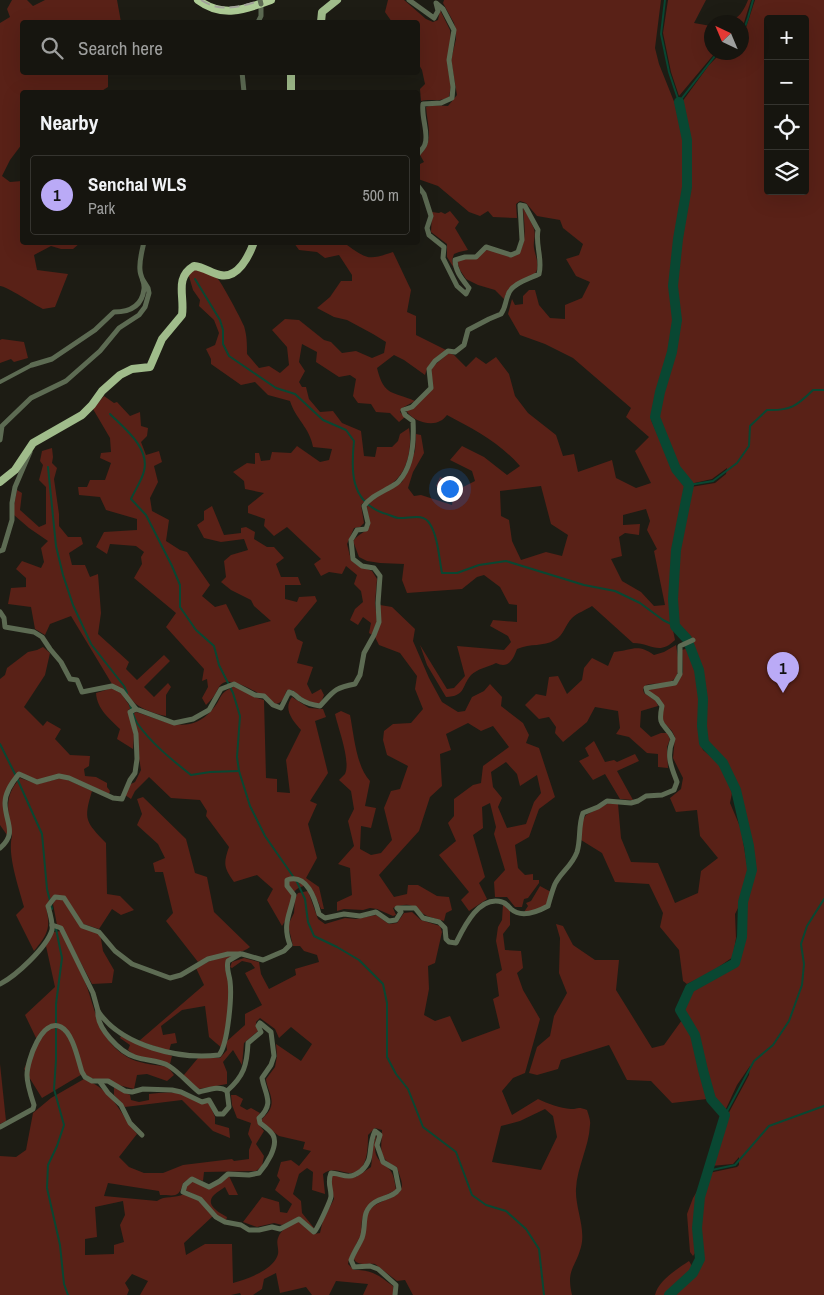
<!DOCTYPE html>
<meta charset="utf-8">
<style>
:root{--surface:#16150f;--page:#23221d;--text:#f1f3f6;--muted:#9e9f9e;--line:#35342f;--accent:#baaaf6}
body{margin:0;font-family:"Archivo Narrow",sans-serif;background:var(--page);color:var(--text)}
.controls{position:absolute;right:15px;top:15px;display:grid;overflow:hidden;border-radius:5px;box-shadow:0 5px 20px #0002}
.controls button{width:45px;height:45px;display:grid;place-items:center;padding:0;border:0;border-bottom:1px solid var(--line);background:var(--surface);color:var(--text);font:25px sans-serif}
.compass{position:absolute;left:704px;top:15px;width:45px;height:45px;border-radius:50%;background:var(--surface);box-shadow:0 5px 20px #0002;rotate:316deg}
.you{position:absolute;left:449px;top:488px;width:18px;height:18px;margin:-12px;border:4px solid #fff;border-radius:50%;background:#1a73e8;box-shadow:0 0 0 8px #1a73e833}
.badge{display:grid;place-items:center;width:32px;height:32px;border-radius:50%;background:var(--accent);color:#111;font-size:16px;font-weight:700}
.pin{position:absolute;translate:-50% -41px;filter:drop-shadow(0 1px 2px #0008)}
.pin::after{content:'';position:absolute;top:26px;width:18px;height:15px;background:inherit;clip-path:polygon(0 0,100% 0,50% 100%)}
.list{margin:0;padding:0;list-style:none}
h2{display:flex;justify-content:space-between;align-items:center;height:65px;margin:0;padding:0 20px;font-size:21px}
h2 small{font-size:16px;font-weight:400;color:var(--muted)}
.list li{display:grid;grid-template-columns:32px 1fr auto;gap:15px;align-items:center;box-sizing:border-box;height:80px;margin:0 10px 10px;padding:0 10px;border:1px solid var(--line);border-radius:5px}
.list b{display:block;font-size:19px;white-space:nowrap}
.list p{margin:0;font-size:16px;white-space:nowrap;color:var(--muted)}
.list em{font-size:16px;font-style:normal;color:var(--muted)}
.icon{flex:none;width:28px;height:28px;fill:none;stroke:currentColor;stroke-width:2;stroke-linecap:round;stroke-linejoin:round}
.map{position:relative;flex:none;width:824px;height:1295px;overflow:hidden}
.search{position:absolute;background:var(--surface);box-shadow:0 5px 20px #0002;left:20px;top:20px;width:400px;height:55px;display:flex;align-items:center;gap:12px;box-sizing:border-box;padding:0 18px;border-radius:5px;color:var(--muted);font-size:19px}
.panel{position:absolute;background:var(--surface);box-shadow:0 5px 20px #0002;left:20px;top:90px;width:400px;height:155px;border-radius:5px}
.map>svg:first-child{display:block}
.green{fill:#592117;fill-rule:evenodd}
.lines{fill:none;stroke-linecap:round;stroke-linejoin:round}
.stream{stroke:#094732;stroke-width:2}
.river{stroke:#094732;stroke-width:10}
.pedestrian{stroke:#5d6b53;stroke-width:4}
.minor{stroke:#5d6b53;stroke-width:5}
.primary{stroke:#a0bc8b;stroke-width:8}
.trunk{stroke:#aecc96;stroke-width:8}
.rail{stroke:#a2a19a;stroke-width:2;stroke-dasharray:10 5;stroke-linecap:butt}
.minor-bridge{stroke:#5d6b53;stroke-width:5}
</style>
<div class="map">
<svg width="824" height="1295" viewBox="0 0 824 1295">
<rect width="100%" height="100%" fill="#1d1c14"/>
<g class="green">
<path d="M12 0H27L33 6 45 0H117L121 22H22V72L110 73H108V87L100 92H22V144L10 160 2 176 10 182 22 181V242L80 243 73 249H61L51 246 34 255 37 270 68 274 55 307 43 309C35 305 6 286 0 286V23L10 17 7 9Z"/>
<path d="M388 0H404L426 19 433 22 438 20 440 10 450 30 451 39 447 61 451 86 449 97C438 103 433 98 421 101L420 89 425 84 422 70 418 63V22H392L385 12Z"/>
<path d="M444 0H661L655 48 659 64 675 104 683 141 684 187 675 238 670 286 673 320 669 352 657 391 651 420 674 471 686 487 673 553 671 620 675 640C659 656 651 643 633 643L592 606C586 610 577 613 572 618 565 625 564 635 555 640 543 647 531 643 517 649 513 660 508 669 496 663 488 667 477 669 471 675 461 687 466 696 446 697L427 665 420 645 447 689 454 688 465 676 457 646 504 650 511 642 508 636 490 626 493 620 517 622V605L509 604 500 587 484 575 477 577 462 589 407 593 402 580 404 564 380 563 367 561 359 557 353 541C358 534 365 533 370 526L367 507 370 501 402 482 415 451 416 434 421 435 424 453 413 472 408 488 414 496 421 495 452 505 453 497 436 486 440 477 463 487 475 481 472 471 450 460 462 446 484 457 507 475 520 466C499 442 475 430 447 415 445 417 443 420 440 421 430 427 411 420 406 410L433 388 431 368 449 353 454 355 466 367 476 357 486 364 496 357 509 374 515 396 528 413 556 435 563 456 574 454 578 472 612 460 616 478 636 488 651 483 635 451 649 437 626 417 631 408 573 358 545 344 520 335 508 314 512 299 515 305 523 304V296L529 290H535L539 305 550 318 565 319V305L582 298 590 282 576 276 566 259 579 255 583 244 563 228 560 220 537 216 526 203 520 201 516 204 517 218 493 217 488 211 480 216 469 212 438 186 418 179V165L424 162 420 155C435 140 427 125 426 107L432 105 448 106 457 95 451 60 456 39V32L454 23 443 3ZM541 486 551 524 568 535 562 556 546 552 521 560 512 541 509 520 501 516 500 491ZM646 509 650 521 647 530 657 549 654 551 665 605 654 606 641 592 622 581 611 559 622 556 619 537 625 533 639 535 640 524 623 525V515Z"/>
<path d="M668 0H706L694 23 711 26 712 52 715 53 679 96 671 72 663 33Z"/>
<path d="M748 0H751L742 29V22H728C739 19 744 10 748 0Z"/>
<path d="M755 0H824V1295H672L694 1275 702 1259 699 1227 702 1197 709 1173 737 1167 739 1165V1157L733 1164 711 1166 727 1116 749 1075 750 1066 737 1085 725 1111 713 1098 697 1034 682 1009 691 989 714 979 737 965 745 937V902L754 869 751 845 738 789 725 761 706 742V698L701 669 689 637 677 624 675 598 678 549 691 487 715 483 726 474 727 468 712 479 690 484 677 468 657 416 662 392 675 352 680 321 675 286 681 240 690 188 689 139 682 102 709 65 721 53 742 52V40ZM768 19H805V191H768Z"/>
<path d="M523 208C527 214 531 221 534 229 536 235 533 242 534 248 535 255 540 265 536 272 528 285 511 277 504 299L495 290 478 285 466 279 460 270 457 261 462 259H472L486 250 518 254C528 240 524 224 523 208Z"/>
<path d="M450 211 459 222 455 228 468 250 459 252 454 254 452 260 454 268 447 257V244L431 232 432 212 439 213 441 212 445 214Z"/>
<path d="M294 243H346L347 245C368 260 369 260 393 252L411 290 407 312 416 316V335L446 350C436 357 428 363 425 375L404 360 394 355 377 368C384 397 393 391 415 401L402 408 400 412 405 417 399 422 390 413 376 412 371 404 358 403 353 396 356 379 350 375 339 377 316 362 317 352 302 344 299 362 305 371 299 382 302 387H306L309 399 320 412 333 411 342 423 361 431 364 456 375 457 377 447H392L398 441 400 434 409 428C412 445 409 467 396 480 386 490 371 493 361 505L364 523 360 527 354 528 347 544 351 560 357 565 372 571 377 579 375 603 377 621 372 635 369 633 371 623 363 617 358 625 350 620 355 609 363 602 361 591 354 584 357 575 346 566 342 574 329 572 321 576 314 564 321 559 287 527 274 536 264 526 265 519 248 513V506L264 493 245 489 244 481 233 472 247 463 255 464V453H259L261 461 270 460 272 452 291 453 297 446 320 462 329 460 332 449 313 447C310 428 295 418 290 401L268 395 255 382 241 385 211 364V359L206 349 215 345 219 333 214 320 199 306 200 300 193 290 188 273C196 266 210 271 217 278 221 281 242 321 244 326 247 336 247 344 247 354L259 368 269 366 280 373 289 365 287 347 272 330 285 319 299 320 324 340 331 342 342 353 356 351 372 358 384 353 386 342 373 334 347 320 334 317 317 308 330 297 341 281H352V275L339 255 325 258 317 252 299 250Z"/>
<path d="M2 339 24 342 28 358 14 362 11 359 0 363V340Z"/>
<path d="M104 396 114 403 117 402 130 416 140 412 141 426 148 428 147 436 141 442 146 455 159 451 162 462 154 466 158 482 150 498 152 511 169 520 166 541 180 550 187 552 210 585 202 596 215 607 226 604 239 630 271 621 254 606 251 600 231 590 221 582 226 577 224 561 231 555 248 550 244 539 221 542 204 538 197 525 204 520V511L212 506 224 535 241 533V528L246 527 255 532 254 539 267 547H274L284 558 276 564 281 577H298L301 585H285V599L297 602 299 597 315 596 317 601 294 629 297 639 303 642 297 663 313 667 307 684 312 694 321 689 324 695 321 703C309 706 301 696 292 690H287C284 696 283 703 276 704 267 698 233 676 223 683 218 686 217 692 214 696 212 699 209 702 206 705L202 698 208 687 207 679 202 681 204 669 166 627 176 613 134 578 142 564 141 557 144 552 136 546 110 544 107 554 96 547 104 532 137 530V519L106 510 100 497 79 495 78 487H87L90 480H105L111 463 100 458 101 453 111 452 110 438 93 409Z"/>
<path d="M52 448 53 457 52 463 57 468 54 479 59 514V526L68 537H81L83 544 69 553 72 565H85L90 577 98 574 101 613 98 634 129 662 126 669 137 680 164 655 170 661 144 687 154 697 168 683 171 687 166 695V716C156 714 144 710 136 704 127 696 124 690 112 684L71 616 50 624 45 635 35 629 31 607 8 604 11 588 26 587V578L16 569 22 561 41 568 44 562 41 548 48 541 29 528 14 515V505L17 490 22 493 20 510 39 527 46 524V487L39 480 43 465 40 461 42 451Z"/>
<path d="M380 605 392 607 415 629 413 641 429 678 442 702 458 712 465 711 472 697 484 691 490 684 502 697 501 706 523 723 529 735 526 743 539 748 555 797 539 809 529 837 515 845 518 868 525 875 533 874V880H539V883L528 898 524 899 522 907H515L507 897H495L494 882 505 870 494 834 496 827 490 803 482 807 483 828 473 835 485 877 479 883 487 899 469 911 461 900 469 892 439 855 456 841 448 823 454 816V799L473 785 481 783 483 766 509 747 493 726 481 731 468 723 446 734 451 750 440 754 442 786 430 797 419 831 379 875 394 897 407 894 408 885H418L437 896 449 897 452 910 446 913 444 921C438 919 432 918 427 916 413 909 414 900 393 908L396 915 393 916 377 909 370 908 363 910 344 909 337 911V902L352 895 350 868 338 864 354 846 348 821 354 809 351 791 339 780C341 778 343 776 345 774 351 761 338 728 335 714L341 711 350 715C354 735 356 766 370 781L365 806 376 808 371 828 361 826 360 849 371 855 381 853 392 840 384 808 391 791 400 789 408 766 387 755 383 740 384 731 393 724 411 723 423 709 415 689 417 676 400 653 379 645 375 637ZM506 762 517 774 520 786 537 775 541 793 534 802 526 824 507 828 498 807 502 798 493 787 491 772Z"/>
<path d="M676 645C678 658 684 680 666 683 659 684 653 683 646 685L643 689 644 693 656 701 658 706 641 711 640 727 651 737 661 733H667L670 739 667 747 668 768 658 767V754L647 753 629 737 616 734 620 728 618 711 595 707 587 722 563 742 555 733 556 727 549 717 539 719 525 705 536 694 546 696 549 677 558 676 567 694 582 680 584 668 592 658 608 666 614 652C632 650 638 643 654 655L664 652Z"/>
<path d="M43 647 50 653 45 675 24 707 43 726 47 721 61 729 55 739 70 755 90 756 89 766 84 769 85 776 96 777 107 783V787L110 791 109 794 69 776 37 780 19 772C0 787 9 813 7 835L0 825V679L5 675 7 668 28 652 37 650Z"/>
<path d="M688 648 696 671 700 699V743L703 750 722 766 732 793 730 803 741 829 748 871 741 902 735 914 736 938 733 957 710 973 687 984 683 981 679 950 660 927 663 913 649 884 615 882 602 853 581 840 582 822 586 815 609 803 618 804 621 838 631 862 658 863 675 903 698 893 701 871 718 858 700 836 697 810 676 812 670 798 681 789 683 778 673 758 675 737 672 731 664 723 661 717 664 706 648 690 677 684 683 672 682 650Z"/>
<path d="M236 686 254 697 264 700 266 778 277 779V792L290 793 286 760 301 730C292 720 283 709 292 697L309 708 323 709 326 717 315 721 328 773 310 801 317 804 308 824 317 858 306 878 319 887 324 909H321C317 898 314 893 304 886 289 890 293 899 290 912 288 917 285 921 282 926L267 900 273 889 257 875 234 882C224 868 223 864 229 847L206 816 207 811 200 800 171 798 149 777 135 791 131 799 125 795 129 785 135 782 141 770 132 715 136 712C163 720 188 737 212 710 223 698 217 693 236 686Z"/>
<path d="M112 688 121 693 131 708 128 710 134 735 133 749 117 739 120 729C109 718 97 709 96 693Z"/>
<path d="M594 741 605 762 614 760 617 762 635 754 639 761 617 771 633 800 620 799 605 774 593 780 579 761 589 756 585 748Z"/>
<path d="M20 778 37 784 62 778 70 781 92 791C83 820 86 822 106 843L107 894 120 896 134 910 121 915 112 909 99 929 83 924 70 904 54 895 46 907C51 928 48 934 34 951L16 915 24 907C19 888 7 855 12 836 9 811 2 799 20 778Z"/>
<path d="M143 797 186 839 195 873 207 877 214 912 250 947C235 958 214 955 198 962L166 921 173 913 163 872H155L153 863 165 858 158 844 137 825 142 814 137 799Z"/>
<path d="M540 886 551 892 546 905 536 910 524 912 528 906 526 903 531 901Z"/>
<path d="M308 891 318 919 325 924 345 918 356 919 376 915 389 924 397 923 404 913 412 912 421 920 440 926 442 932 435 963 428 966 429 989 424 1015 435 1021 450 1016 462 1042 500 1028 493 999 499 996 496 974 502 970 496 941 498 927 502 920 503 904 510 911V925L503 934 505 950 521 951 523 968 517 973 523 990 540 1019 525 1073 513 1078 502 1091 512 1115 538 1099C548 1104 560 1108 571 1109 579 1109 577 1106 587 1110 588 1114 591 1120 590 1125 589 1147 577 1167 576 1189 575 1208 586 1228 581 1247 575 1269 566 1269 572 1295H413L405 1280 397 1281 375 1264C367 1263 358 1267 353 1258 357 1245 362 1221 370 1210 379 1198 401 1200 402 1185 402 1180 398 1172 397 1167 376 1159 382 1147 382 1130L375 1128 368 1135C368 1147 368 1175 349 1173 339 1172 332 1167 323 1174L325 1194 312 1190 313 1172 307 1168 299 1174 293 1194 301 1201 302 1213 314 1228 312 1229 299 1217 282 1225 274 1223 257 1227 243 1222 262 1197 279 1202 280 1212 287 1213 292 1204 275 1190 280 1180 277 1176 281 1162 291 1160 299 1166 311 1151 303 1149 305 1142 279 1136 262 1123 261 1120C264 1117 267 1114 269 1111 276 1100 267 1090 266 1079L275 1067 277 1056 276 1044 301 1061 312 1044 291 1027 279 1038 275 1029 260 1018 256 1022 258 1031 244 1043 242 1065 233 1050 223 1062 227 1072V1084L199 1089 183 1076 198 1058H220L227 1050 226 1042 245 1025V1014L262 1005 245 973 255 968 251 963 242 961 232 968 230 967 232 962 244 958 259 962 261 974 269 989 296 975 295 969 319 962 317 955 304 951 300 946H293L288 925 294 913 295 898 298 893ZM545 1109 553 1116 557 1137 541 1170 492 1162 501 1126 520 1121Z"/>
<path d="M56 899 63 900 80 926 100 933 103 951 114 970 112 983 92 984 62 927 57 925 53 904Z"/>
<path d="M556 924 563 926 573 945 595 960H619L616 990 652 1048 664 1045 682 1020 693 1038 707 1099 672 1103 651 1081 627 1080 609 1045 561 1060 558 1069 537 1075 529 1073 537 1047 550 1036 554 1016 567 993 559 973 560 938Z"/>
<path d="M61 931C69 949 80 968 87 987 97 1016 100 1043 131 1059 142 1064 157 1065 168 1067L174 1075 167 1081 147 1074 137 1075 134 1089 91 1078 84 1073 42 1098 24 1069 37 1040 25 1015 55 987 46 946 53 932Z"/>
<path d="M229 955H237L227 960 225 967 229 980 230 1005 223 1049 209 1037 205 1006 182 1010 161 1026 163 1035 175 1033 177 1043 171 1044 169 1051 139 1041 204 985 196 968 210 961Z"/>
<path d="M122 1034 138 1043 172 1056 170 1064 134 1055 128 1050 130 1045 120 1038Z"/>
<path d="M0 1064 6 1121 0 1124Z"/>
<path d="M84 1079C114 1091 118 1111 137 1134L119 1157 129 1167 144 1173H163L183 1165 232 1159 234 1161 249 1159V1150L252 1142 248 1134 251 1123 237 1118 232 1105 231 1095H236L243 1099 240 1106 247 1110 251 1108 260 1113 257 1119 259 1125 264 1131 256 1144 264 1156 262 1166 256 1171 204 1172 203 1181 192 1177 183 1183C179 1199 174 1195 160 1195L159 1191 108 1183 104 1196 157 1201C165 1195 175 1199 184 1194L200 1200 213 1216 184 1243 186 1255 205 1244H232L233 1283C247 1279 274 1270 278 1254 279 1249 276 1243 278 1238 281 1229 290 1225 298 1221L314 1234 320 1233 323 1220 334 1199 330 1180 332 1175 356 1177 371 1167C373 1156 371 1145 377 1134 376 1138 375 1143 375 1147 375 1162 384 1162 390 1170 394 1175 395 1183 396 1190 382 1197 366 1203 362 1220 361 1225 362 1230 360 1235 357 1245 350 1253 348 1264L354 1270C373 1270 378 1275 393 1286V1295H363L368 1284 336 1281 329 1295H312L306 1287 280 1293 276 1273 264 1279 262 1289 253 1295H241L240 1293 231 1295H140L148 1281 132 1274 125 1283 129 1290 127 1295H0V1156L16 1157 26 1150 33 1113 51 1098ZM123 1201 125 1215 120 1225 124 1242 114 1245V1254L85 1255V1239L97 1237 95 1207Z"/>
<path d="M114 1087 130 1095 131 1100 139 1102 149 1100V1094C159 1093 171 1091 182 1094 193 1098 195 1104 209 1103L215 1117V1124L229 1128 230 1138 213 1131 182 1100 125 1107 114 1095Z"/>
<path d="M229 1176 238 1195H229L225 1187C222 1189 217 1192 214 1195 204 1205 220 1213 227 1217L226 1221 217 1216 200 1197 185 1190 186 1185 192 1181 210 1188Z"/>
<path d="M699 1188 695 1228 697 1250 693 1256 690 1252 687 1214 693 1198Z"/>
<path d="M689 1261 692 1266 688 1275 666 1295H655C658 1281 677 1269 689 1261Z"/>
</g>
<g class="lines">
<g class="stream">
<path d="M665 0 661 34 669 72 679 102"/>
<path d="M742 35 748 18 753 0"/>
<path d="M679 102 718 52"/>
<path d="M195 279 220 320 223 330V344L229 356 276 388 295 394 323 420 346 430 354 441C351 470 350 501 383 513 388 514 393 517 398 518 409 519 423 512 430 524 438 537 439 558 442 573H457L479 565 506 561 584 585 615 591 640 603 663 620 675 626"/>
<path d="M110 414C125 429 150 448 144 471 142 480 135 490 131 499L146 515 172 566 180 585V607L196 630 214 646 219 665 233 693 240 716 237 757 239 771 250 806 265 836 297 882 305 899 308 922 314 936 337 947 359 960 383 984 387 1003V1057L396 1074 408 1089 423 1127 456 1152 472 1195 486 1205 506 1211 526 1229 539 1249 544 1295"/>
<path d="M48 467 56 546 63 575 73 605 91 644 124 686 127 693"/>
<path d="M689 485 713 481 737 463 749 446 750 426 767 410C790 411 797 406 813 390H824"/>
<path d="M130 705C132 711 134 718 137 723 151 743 172 760 191 775L210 772 239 771"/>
<path d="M0 744 15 774 42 834 47 889 52 909"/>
<path d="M56 929 62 958 56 1004V1060L54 1089 64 1125 57 1146 48 1165 47 1188 60 1245 64 1284 68 1295"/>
<path d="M725 1115 754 1061 773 1045 789 1021 802 985 804 964 801 944 807 926 824 899"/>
<path d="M707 1171 735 1165 769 1126 824 1106"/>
</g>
<path class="river" d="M669 1295 693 1273 700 1259 697 1228 700 1197 725 1115 711 1099 703 1070 695 1035 680 1010 690 988 735 963 742 937 743 902 752 870 749 846 736 790 723 763 704 743 702 726 703 699 699 670 687 639 675 626 673 599 676 550 689 485 676 469 655 417 660 392 672 352 677 320 673 286 678 239 687 187V140L679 102"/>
<path class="pedestrian" d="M0 382 32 365"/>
<g class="minor">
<path d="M409 0 434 18 438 11 436 3 443 9 454 30 449 60 453 87 452 98 441 103 423 104C421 117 429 134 425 144 424 148 420 151 418 154"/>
<path d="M258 22 261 16V4"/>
<path d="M242 72 244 92"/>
<path d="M32 365 52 359 95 330 114 312C129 312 142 307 144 289 145 282 140 276 140 270 139 261 142 251 144 242"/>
<path d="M0 440 2 426 31 398 66 381 100 351 119 328 139 315 145 307 149 293 148 288 143 280"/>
<path d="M0 551 3 550 12 520V503L15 487 30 452"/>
<path d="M0 612 4 618 5 627 34 632 42 637 50 649 61 662 70 679 77 680 82 692 112 686 122 691 136 709 174 723 193 719 209 710 221 689 234 684 255 695 264 696 273 705 281 708 289 692C295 693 295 696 300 699 306 703 313 705 320 706 334 691 334 688 355 684L360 675 364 653 374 635 379 622 378 603 380 576 374 568 362 566 353 559 351 540 357 530 366 529 368 523 364 506C370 497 380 493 389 488 392 486 397 484 399 481 413 466 414 439 413 421L405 415 403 410 412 407 431 388 429 369 435 361 448 351 455 352 464 345 468 330 489 319 501 314C506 307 505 302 508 295 511 284 529 279 539 274 543 259 535 245 538 230L525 206 520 205 522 240 518 252 511 255 486 247 476 257H465L455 260C455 271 462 279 469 288L466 294 457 286 443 258 444 247 429 235 427 228 431 216 424 194 418 186"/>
<path d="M0 848C18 833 5 822 5 803 5 793 13 781 19 774L37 782 59 776 69 778 113 798 122 799 130 780 135 773 137 759 136 734 130 712 136 709"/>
<path d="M52 925 61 928 93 993 98 1011"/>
<path d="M0 984C16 976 47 947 52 930 53 923 50 913 48 906L55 897 64 898 82 926 99 932 115 951 132 964 170 978 181 975 208 959 228 954H242L263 960 284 951 290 945C282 924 290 915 294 895L287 886V880C307 873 315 899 319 914L325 918 344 914 360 916 376 912 389 921 396 920 401 912 397 908H415L423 918 439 922 445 928 446 939 449 942 456 943C464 927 479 895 502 902 506 903 508 906 511 909 521 918 537 912 548 906 550 899 552 891 555 884 561 872 572 866 577 852 581 839 578 826 583 813L598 807 607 801 631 803 638 801 646 796 662 795 674 790 677 782C671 766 666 756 673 739 666 723 657 729 662 706L657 699 647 692 646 688 675 683 680 674V646L693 640"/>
<path d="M100 1082 108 1093 121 1105 130 1123 142 1135"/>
<path d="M227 1091C219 1085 208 1090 199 1092 189 1084 180 1073 169 1066 160 1060 146 1061 135 1057 120 1052 96 1028 98 1011 121 1046 180 1060 219 1055 228 1044 232 996 230 981 229 973 226 969 228 961L240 954"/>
<path d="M0 1127 33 1109 34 1105C31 1096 27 1084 27 1075 27 1061 42 1017 61 1027 73 1033 78 1060 82 1072L85 1077 92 1081H108L125 1091 132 1092 143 1089 172 1090 181 1092 202 1102 209 1100 217 1114H223L229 1107 227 1091C244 1076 247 1065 248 1043L261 1032 258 1026 260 1023 271 1032 274 1056 271 1065 262 1078C265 1095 275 1103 259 1118L260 1123C264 1126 270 1130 273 1135 279 1146 266 1165 259 1173L249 1175 228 1174 220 1181 209 1187 192 1179 185 1185 183 1192 200 1199 216 1217 225 1222 241 1225 249 1230H259L272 1227 280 1229 299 1219 314 1232C317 1230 331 1200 331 1196 331 1186 327 1183 331 1173 337 1173 345 1177 350 1176 354 1176 358 1173 361 1171 375 1159 367 1147 375 1131L380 1135 377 1145 383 1162 395 1169 399 1189C394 1197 383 1197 375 1202 360 1212 367 1225 362 1238 359 1245 354 1252 351 1260L354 1267 370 1266 378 1269 396 1285 395 1295"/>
</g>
<g class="primary">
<path d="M321 22 322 12 337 0"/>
<path d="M291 72V92"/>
<path d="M0 482 15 470 33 443 82 415 92 405 102 391 120 375 132 369 150 367 162 339 182 315C185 296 174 278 194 266 204 267 211 273 220 275 238 279 249 256 254 242"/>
</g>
<path class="trunk" d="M198 0C222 18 244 10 271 0"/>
<path class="rail" d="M201 0C221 13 240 7 262 0"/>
<path class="minor-bridge" d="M260 0 261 4"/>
</g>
</svg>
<div class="controls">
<button>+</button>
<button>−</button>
<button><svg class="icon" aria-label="locate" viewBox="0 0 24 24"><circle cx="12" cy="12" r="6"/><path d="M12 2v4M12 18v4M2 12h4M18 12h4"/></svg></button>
<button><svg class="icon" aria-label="layers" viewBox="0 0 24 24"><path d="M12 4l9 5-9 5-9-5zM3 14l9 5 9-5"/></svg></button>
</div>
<svg class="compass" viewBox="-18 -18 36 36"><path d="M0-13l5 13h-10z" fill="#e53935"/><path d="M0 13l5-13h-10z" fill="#9e9f9e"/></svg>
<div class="you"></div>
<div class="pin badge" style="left:783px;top:693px">1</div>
<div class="search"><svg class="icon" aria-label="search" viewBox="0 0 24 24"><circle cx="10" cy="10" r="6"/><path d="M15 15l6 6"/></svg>Search here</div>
<section class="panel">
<h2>Nearby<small></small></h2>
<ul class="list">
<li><span class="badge">1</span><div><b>Senchal WLS</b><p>Park</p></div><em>500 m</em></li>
</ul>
</section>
</div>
